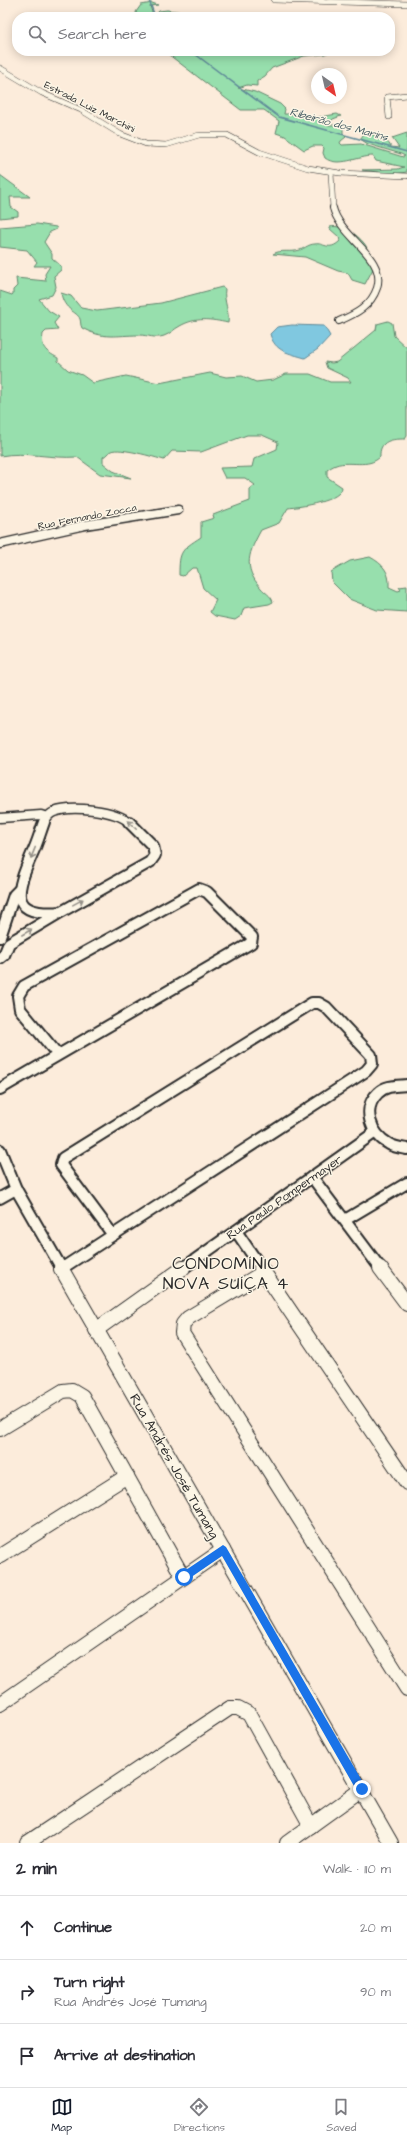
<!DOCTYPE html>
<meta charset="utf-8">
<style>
:root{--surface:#fff;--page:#f7f7f7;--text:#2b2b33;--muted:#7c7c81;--line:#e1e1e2;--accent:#111827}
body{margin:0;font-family:"Architects Daughter",sans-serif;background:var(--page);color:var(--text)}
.compass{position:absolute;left:311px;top:68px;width:36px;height:36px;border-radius:50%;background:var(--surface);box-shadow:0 2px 10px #0003;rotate:146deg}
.stop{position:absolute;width:12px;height:12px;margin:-9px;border:3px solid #1a73e8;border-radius:50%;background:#fff}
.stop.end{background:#1a73e8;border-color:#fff;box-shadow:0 1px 4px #0008}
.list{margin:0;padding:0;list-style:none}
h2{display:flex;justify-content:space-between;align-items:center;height:52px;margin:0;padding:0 16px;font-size:17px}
h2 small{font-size:13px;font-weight:400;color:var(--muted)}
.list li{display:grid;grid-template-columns:26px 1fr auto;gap:12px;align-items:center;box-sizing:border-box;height:64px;padding:0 16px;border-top:1px solid var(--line)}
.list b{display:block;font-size:15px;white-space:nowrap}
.list p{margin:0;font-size:13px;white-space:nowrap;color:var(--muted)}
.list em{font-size:13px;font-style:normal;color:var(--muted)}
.icon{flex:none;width:22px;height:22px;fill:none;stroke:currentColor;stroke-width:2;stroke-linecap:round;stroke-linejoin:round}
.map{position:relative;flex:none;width:407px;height:1843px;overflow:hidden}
.search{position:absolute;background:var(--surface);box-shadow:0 2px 10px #0003;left:12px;right:12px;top:12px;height:44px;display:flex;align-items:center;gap:10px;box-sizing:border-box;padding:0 14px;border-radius:16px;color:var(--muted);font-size:15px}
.sheet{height:244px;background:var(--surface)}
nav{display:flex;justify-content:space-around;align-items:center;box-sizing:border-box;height:56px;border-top:1px solid var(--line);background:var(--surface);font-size:11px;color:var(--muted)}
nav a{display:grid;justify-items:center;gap:2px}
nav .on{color:var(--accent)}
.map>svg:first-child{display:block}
.green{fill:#97dfad;stroke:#61856c}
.water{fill:#80c8e0;stroke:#5e8998}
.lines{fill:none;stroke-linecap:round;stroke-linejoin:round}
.stream{stroke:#5e8998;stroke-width:1.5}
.street-far4-casing{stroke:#2b2b2b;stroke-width:6}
.street-far3-casing{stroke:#2b2b2b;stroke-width:8}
.street-far2-casing{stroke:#2b2b2b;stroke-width:11}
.street-far1-casing{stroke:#2b2b2b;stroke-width:14}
.street-casing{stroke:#2b2b2b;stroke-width:16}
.street-far4{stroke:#fcf5e5;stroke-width:5}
.street-far3{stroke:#fcf5e5;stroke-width:6}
.street-far2{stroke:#fcf5e5;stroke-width:8}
.street-far1{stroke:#fcf5e5;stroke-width:10}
.street{stroke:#fcf5e5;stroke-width:14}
.oneway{stroke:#949088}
.route{fill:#1a73e8}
.labels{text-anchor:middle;stroke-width:3;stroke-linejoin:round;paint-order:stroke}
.far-street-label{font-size:10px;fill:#2b2b2b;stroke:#fcf5e5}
.far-water-label{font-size:11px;font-style:italic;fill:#445a61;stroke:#fcf5e5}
.street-label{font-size:12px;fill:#2b2b2b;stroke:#fcf5e5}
.near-street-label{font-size:14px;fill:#2b2b2b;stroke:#fcf5e5}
.near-quarter-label{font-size:17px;letter-spacing:1px;fill:#2b2b2b;stroke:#fcf5e5}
</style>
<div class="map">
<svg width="407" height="1843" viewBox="0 0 407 1843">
<rect width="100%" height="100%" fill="#fcecdb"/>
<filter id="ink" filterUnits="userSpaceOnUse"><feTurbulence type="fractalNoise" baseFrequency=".025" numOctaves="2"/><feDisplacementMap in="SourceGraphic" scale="8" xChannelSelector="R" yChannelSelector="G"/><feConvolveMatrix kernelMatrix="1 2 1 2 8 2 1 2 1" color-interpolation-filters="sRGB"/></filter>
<g filter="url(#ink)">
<g class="green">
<path d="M152 3 158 5 150 6 152 12 156 14 159 11 167 10 184 12 181 14 182 15 188 17H137L136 12 141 5Z"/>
<path d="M164 51H331L325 54 304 56 272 68 265 76 257 81V86L247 85 238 88 255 92 280 104 285 109 284 114H297L308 119 337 114 341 116 333 119 327 125H336L343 128V134L346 137 341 141 340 143 342 145 361 144 403 157 405 156 401 154 368 144 360 139 364 134C374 134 387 138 391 147L399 148 392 138 407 133V172L393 174 362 170 398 169 404 167 376 161 373 156C359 156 338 168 325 158L323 153 324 148 322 146H313L304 150 285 136 276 133 279 121 264 110H241Z"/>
<path d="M0 175 30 197H10L11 207 18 212V216L0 218Z"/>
<path d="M37 224 56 227 57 229 50 232 44 242 52 254V258L61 266V270L54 276 56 287 52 295 39 299 49 311 59 317 54 323 58 330 46 331 43 334C41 348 45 351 58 358V361L68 370 82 375 93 383 126 376 159 383 210 373 226 377 242 376 256 382 273 380 286 374H310L330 382H351L348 378 327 368 325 362 332 363 337 362 376 330 377 324 388 321 392 323 394 336 407 348V436L405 439C392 439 379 440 380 457 368 469 350 460 336 465 333 466 330 468 327 470V477L342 487C342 501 299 507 288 508L279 523 261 530C249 552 242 567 261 588 265 593 271 595 273 602L269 604 244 608 241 616 235 620 215 616 210 612 216 600 203 588 197 568H192L183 576 179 575C179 551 181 550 201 537V522L214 518 213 515 250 501V489L255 485 245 478H225L220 468 252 467 254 459 277 449 278 442 262 435H247L201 452 172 451 164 460C154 457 120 447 111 451 108 452 106 456 103 457V463L113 471 131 478 100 474 77 457C51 459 26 451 0 456V291L12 295 13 294V290L17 286 16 278 46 281 45 274 50 266H34L37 262 27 250 0 247V227Z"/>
<path d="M330 227C343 224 360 236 366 246 369 252 371 261 374 267L365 284 352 280 348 273 338 271 305 257 273 254C281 249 291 253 300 250 305 248 309 244 315 244 323 242 329 252 340 241L339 237 330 229Z"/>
<path d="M222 287 225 289C223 301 230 312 228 323 210 319 196 317 180 326 174 329 170 334 164 336 155 339 148 335 139 335 116 335 104 340 82 328 80 324 81 322 80 319 77 311 64 311 61 293L71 296 81 308 97 311 161 303Z"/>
<path d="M370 557C383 564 390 572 389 587L398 591 401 590 399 587 407 586V612L377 610 349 599 332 582 331 572 350 561Z"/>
</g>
<path class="water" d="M292 325 324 326 330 336 318 349 305 358C289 353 275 352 270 334L277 327Z"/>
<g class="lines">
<g class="stream">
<path d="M149 0 155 17"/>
<path d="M191 51 279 117 407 152"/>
</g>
<g class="street-far4-casing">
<g id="street-far4">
<path d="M274 0 407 4"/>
<path d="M0 68 42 93 81 110 120 134 146 144 166 145 199 135H227L259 152 308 168 340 173 407 176"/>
<path d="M389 117 387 97 407 95"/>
<path d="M331 172 333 209"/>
</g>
</g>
<g class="street-far3-casing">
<path id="street-far3" d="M333 208C340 237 387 257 377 288 371 306 356 314 339 321"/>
</g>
<g class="street-far2-casing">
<g id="street-far2">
<path d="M0 544 85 525 178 510"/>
<path d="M0 818 41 815 47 817"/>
<path d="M44 823C46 818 49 814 54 812 71 805 117 810 130 823"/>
</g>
</g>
<g class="street-far1-casing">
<g id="street-far1">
<path d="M44 822C40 833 37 844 32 854 17 889 6 917 61 912L150 862 155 855 153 846 129 822"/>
<path d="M0 937 14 895 19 890"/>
<path d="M0 958 4 955 9 943 59 913"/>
<path d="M312 1003H319L326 1007 371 1055 372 1064 366 1071 113 1235 61 1165 63 1158Z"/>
<path d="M407 1085C397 1086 386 1085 378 1093 361 1109 371 1134 389 1144 394 1147 401 1148 407 1149"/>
<path d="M0 1089 251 943 252 937 207 892 199 889 24 986 18 996 20 1009 58 1055"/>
<path d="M0 1150 16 1189 62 1269"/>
<path d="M312 1177 381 1269"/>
<path d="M0 1198 16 1189"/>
<path d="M345 1220 407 1183"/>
<path d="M236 1231 262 1269"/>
<path d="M61 1269 113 1235"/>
<path d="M182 1269 374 1133"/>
</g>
</g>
<g class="street-casing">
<g id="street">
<path d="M61 1268 391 1843"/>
<path d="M261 1268 407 1483"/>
<path d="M380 1268 407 1304"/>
<path d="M61 1269 62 1268"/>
<path d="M264 1272 188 1318 183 1324 182 1333 407 1689"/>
<path d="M96 1330 183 1268"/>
<path d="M0 1429 63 1391 72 1390 82 1396 183 1577"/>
<path d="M0 1556 127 1476"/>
<path d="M0 1704 223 1550"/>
<path d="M27 1843 230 1708H238L249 1714 311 1826"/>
<path d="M287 1843 362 1789"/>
</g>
</g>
<use href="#street-far4" class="street-far4"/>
<use href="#street-far3" class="street-far3"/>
<use href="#street-far2" class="street-far2"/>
<use href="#street-far1" class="street-far1"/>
<use href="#street" class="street"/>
</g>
<defs><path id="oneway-shaft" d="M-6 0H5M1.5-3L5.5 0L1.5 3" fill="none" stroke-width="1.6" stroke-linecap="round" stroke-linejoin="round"/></defs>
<g class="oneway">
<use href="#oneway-shaft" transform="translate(132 825) rotate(-135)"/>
<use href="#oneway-shaft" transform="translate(33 853) rotate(112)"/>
<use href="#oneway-shaft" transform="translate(78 902) rotate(-29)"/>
<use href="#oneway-shaft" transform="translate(27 932) rotate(-30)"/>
</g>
</g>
<path class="route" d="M223 1545 226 1547 365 1786V1793H358L222 1556 187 1580H180V1574Z"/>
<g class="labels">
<g class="far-street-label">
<text transform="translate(90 106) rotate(27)" y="4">Estrada Luiz Marchini</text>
<text transform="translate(87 516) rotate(-11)" y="4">Rua Fernando Zocca</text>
</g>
<g class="far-water-label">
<text transform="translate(339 124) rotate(15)" y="4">Ribeirão dos Marins</text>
</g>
<g class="street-label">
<text transform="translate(284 1197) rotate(-35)" y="4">Rua Paulo Pompermayer</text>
</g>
<g class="near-street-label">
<text transform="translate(175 1466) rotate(60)" y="5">Rua Andrés José Tumang</text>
</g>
<g class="near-quarter-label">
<text x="226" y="1269">CONDOMÍNIO<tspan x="226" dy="20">NOVA SUÍÇA 4</tspan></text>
</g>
</g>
</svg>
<svg class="compass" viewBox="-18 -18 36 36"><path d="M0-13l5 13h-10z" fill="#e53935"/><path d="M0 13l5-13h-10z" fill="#7c7c81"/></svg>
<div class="stop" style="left:184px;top:1577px"></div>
<div class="stop end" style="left:362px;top:1789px"></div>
<div class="search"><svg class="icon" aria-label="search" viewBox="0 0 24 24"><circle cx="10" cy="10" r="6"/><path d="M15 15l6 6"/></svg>Search here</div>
</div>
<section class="sheet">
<h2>2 min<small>Walk · 110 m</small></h2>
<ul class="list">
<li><svg class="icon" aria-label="ahead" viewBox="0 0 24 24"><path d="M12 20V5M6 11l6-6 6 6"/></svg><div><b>Continue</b></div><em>20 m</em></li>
<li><svg class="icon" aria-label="right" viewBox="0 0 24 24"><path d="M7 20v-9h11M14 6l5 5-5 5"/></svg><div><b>Turn right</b><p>Rua Andrés José Tumang</p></div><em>90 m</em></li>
<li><svg class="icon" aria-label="arrive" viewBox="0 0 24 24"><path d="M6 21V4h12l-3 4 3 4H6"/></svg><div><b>Arrive at destination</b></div></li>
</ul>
</section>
<nav>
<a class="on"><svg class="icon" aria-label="map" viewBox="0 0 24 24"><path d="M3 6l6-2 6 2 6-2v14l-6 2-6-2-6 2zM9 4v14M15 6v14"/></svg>Map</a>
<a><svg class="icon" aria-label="directions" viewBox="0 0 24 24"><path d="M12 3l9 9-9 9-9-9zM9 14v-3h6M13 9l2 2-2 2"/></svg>Directions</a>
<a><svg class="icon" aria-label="saved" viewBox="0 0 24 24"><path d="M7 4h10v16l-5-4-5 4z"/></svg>Saved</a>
</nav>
